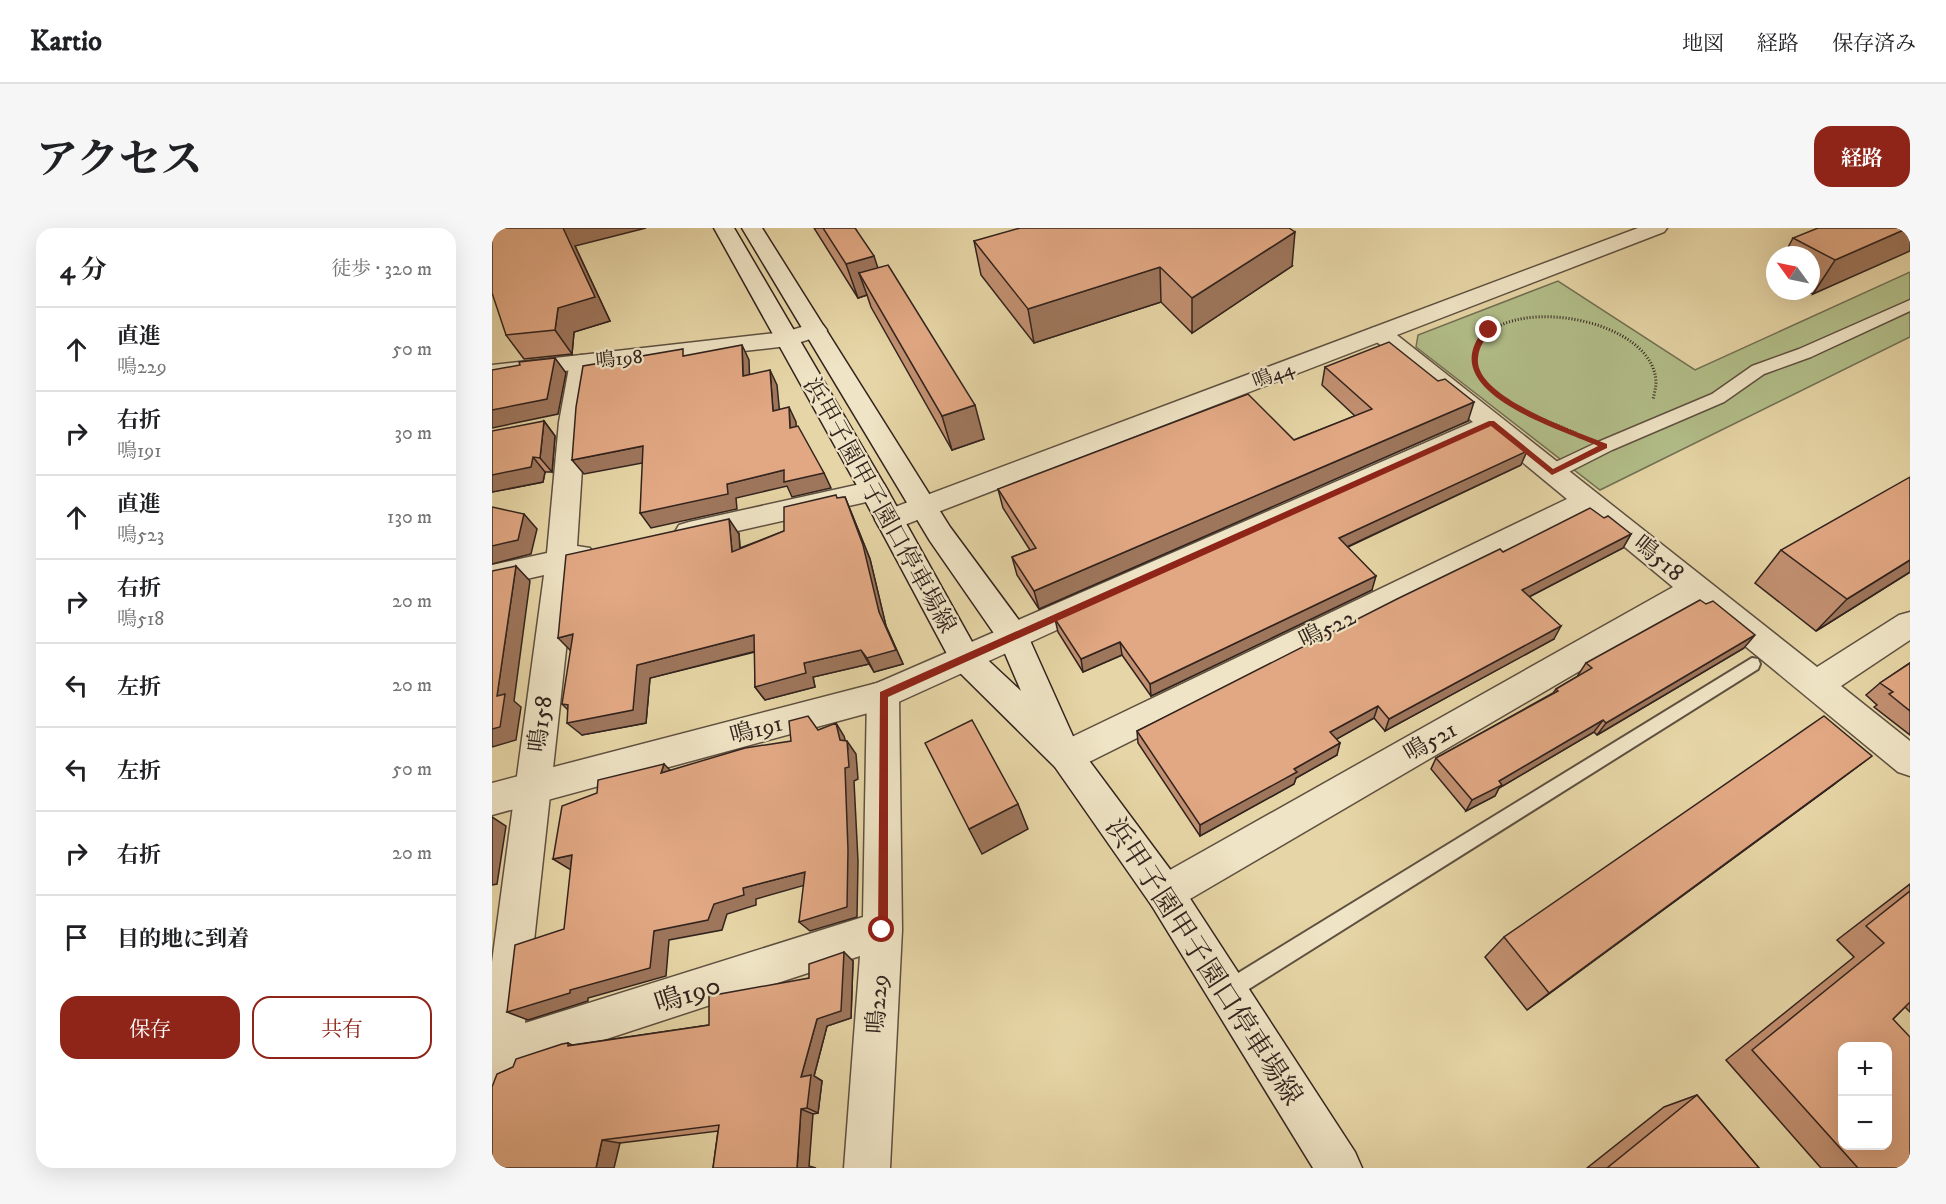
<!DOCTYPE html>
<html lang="ja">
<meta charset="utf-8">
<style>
:root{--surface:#fff;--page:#f6f6f6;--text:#202124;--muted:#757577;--line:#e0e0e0;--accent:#8f2418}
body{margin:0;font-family:"IM FELL DW Pica","Noto Serif JP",serif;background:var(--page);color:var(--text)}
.controls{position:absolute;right:18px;bottom:18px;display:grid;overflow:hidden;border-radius:12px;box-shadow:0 6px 24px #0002}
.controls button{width:54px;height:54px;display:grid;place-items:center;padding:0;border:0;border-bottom:2px solid var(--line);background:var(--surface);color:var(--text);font:30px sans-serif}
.compass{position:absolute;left:1274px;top:18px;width:54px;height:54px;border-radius:50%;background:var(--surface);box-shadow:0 6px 24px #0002;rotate:303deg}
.stop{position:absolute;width:18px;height:18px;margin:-14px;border:4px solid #8f2418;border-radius:50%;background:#fff}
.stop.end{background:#8f2418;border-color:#fff;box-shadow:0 2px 6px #0008}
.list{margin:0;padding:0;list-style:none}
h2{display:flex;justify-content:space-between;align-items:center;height:78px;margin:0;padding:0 24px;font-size:26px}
h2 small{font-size:20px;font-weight:400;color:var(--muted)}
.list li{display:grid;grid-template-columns:39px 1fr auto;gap:18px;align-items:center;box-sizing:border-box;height:84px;padding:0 24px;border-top:2px solid var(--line)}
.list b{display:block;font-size:22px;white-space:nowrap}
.list p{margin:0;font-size:20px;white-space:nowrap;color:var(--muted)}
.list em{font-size:20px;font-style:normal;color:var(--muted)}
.actions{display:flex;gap:12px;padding:18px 24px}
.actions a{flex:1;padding:14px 0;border:2px solid var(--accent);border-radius:18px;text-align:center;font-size:21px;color:var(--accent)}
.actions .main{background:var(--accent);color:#fff}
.icon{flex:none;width:33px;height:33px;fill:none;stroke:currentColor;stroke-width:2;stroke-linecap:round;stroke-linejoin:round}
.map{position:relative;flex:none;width:1418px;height:940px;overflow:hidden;border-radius:18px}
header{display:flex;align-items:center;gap:36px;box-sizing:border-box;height:84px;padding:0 30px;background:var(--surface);border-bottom:2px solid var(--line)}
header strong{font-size:28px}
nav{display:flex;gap:33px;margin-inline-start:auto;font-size:21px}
.intro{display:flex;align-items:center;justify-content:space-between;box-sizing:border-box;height:144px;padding:0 36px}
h1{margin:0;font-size:42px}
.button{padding:15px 27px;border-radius:18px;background:var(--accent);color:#fff;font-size:21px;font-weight:700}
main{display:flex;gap:36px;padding:0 36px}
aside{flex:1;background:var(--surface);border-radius:18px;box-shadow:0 6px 24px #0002}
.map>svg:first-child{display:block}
.green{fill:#b2be89;stroke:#727054;stroke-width:1.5}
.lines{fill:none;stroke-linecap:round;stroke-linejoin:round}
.service-casing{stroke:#5f5040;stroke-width:4}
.pedestrian-casing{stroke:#5f5040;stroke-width:3}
.minor-casing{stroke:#5f5040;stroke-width:3}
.tertiary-casing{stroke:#5f5040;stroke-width:3}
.secondary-casing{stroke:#32231e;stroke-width:3}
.path{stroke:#32231e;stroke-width:3;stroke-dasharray:1 2;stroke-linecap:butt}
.service{fill:#efe4c5;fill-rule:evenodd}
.pedestrian{fill:#efe4c5;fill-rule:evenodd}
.minor{fill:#efe4c5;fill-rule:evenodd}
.tertiary{fill:#efe4c5;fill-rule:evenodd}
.secondary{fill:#efe4c5;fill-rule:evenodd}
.wall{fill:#c29071;stroke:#32231e;stroke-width:1.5}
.shaded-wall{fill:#9e765c;stroke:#32231e;stroke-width:1.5}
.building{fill:#e1a883;stroke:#32231e;stroke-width:1.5;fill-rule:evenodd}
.route{fill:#8f2418}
.labels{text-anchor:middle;stroke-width:4.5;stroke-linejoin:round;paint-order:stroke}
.far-street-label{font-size:20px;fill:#32231e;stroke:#efe4c5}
.street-label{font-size:24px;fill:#32231e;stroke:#efe4c5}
.near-street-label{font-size:28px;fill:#32231e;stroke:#efe4c5}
</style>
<header>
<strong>Kartio</strong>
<nav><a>地図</a><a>経路</a><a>保存済み</a></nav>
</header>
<div class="intro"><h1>アクセス</h1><a class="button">経路</a></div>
<main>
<aside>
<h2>4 分<small>徒歩 · 320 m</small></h2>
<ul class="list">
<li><svg class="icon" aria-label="ahead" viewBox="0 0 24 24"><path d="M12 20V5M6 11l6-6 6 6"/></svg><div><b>直進</b><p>鳴229</p></div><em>50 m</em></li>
<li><svg class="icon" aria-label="right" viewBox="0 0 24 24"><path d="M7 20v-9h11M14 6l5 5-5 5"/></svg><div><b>右折</b><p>鳴191</p></div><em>30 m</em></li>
<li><svg class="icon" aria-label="ahead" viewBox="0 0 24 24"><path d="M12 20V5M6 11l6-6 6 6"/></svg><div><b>直進</b><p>鳴523</p></div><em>130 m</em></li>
<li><svg class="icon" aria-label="right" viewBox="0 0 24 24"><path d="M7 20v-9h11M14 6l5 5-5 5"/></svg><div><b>右折</b><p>鳴518</p></div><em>20 m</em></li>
<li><svg class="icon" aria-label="left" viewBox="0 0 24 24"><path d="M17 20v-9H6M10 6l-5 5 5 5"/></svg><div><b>左折</b></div><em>20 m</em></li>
<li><svg class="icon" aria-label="left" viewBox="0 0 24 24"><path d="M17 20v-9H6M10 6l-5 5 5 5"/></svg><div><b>左折</b></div><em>50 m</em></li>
<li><svg class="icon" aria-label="right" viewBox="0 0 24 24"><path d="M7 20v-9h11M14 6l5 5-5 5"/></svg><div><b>右折</b></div><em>20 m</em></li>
<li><svg class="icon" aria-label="arrive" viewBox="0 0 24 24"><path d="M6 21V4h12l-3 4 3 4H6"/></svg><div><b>目的地に到着</b></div></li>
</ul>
<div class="actions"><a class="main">保存</a><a>共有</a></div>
</aside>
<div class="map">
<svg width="1418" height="940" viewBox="0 0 1418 940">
<rect width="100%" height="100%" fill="#e6d5a6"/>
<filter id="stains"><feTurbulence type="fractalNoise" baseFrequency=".00333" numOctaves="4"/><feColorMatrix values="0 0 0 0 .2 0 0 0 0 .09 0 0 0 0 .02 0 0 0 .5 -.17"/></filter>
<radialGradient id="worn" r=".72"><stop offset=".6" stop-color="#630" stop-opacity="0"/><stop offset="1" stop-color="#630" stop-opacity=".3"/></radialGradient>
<path class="green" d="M1418 44V109L1108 262 924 119 926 107 1066 53 1203 142Z"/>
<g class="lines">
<g class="service-casing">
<path id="service" d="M1260 430 1266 431 1268 436 1266 441 744 769 737 772 730 769 727 762 730 755Z"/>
</g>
<g class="pedestrian-casing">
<path id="pedestrian" d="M1418 72V83L1319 129 1272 146 1232 174 1120 222 1067 249 1060 251 1053 249 1050 244 1053 239 1106 214 1220 166 1260 138 1307 121Z"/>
</g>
<g class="minor-casing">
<g id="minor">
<path d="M888 98 896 100 1325 439 1407 387 1418 384V412L1349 458 1418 513V548L1406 544 1202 376 686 678 673 683 660 678 654 665 660 652 1181 359 1093 286 587 539 575 543 563 539 558 528 563 517 1075 271 995 205 532 417 521 420 510 417 505 408 510 399 981 194 880 110 876 105 880 100Z"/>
<path d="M90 127 99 129 102 134 93 194 85 318 98 320 103 328 98 336 83 340 33 795 371 689 375 467 379 457 391 453 403 457 407 467 410 702 398 940H352L368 728 26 840 15 873 0 880V734L52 347 0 359V337L55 325 67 194 78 134 81 129Z"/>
<path d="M382 253 392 256 396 263 392 270 197 314 187 311 183 304 187 297 197 294Z"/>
</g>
</g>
<g class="tertiary-casing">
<g id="tertiary">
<path d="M1146 0H1175L1172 4 407 299 397 302 387 299 383 292 387 285Z"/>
<path d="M323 95 331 97 335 102 331 107 296 118 0 151V137L293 104Z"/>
<path d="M521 396 532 399 537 408 532 417 391 481 0 587V555L385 455Z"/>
</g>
</g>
<g class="secondary-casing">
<path id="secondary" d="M222 0H242L396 263 484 421 529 463 508 414 438 313 250 0H270L458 299 532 399 584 515 686 652 863 924 870 940H821L660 678 563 539 462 439 368 263Z"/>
</g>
<g class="path">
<path d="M988 148C980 134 981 123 991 110 1028 67 1162 93 1164 154 1164 160 1162 166 1161 172"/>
<path d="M1033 184 1084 205"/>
</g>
<use href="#service" class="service"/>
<use href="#pedestrian" class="pedestrian"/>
<use href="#minor" class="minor"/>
<use href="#tertiary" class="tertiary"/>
<use href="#secondary" class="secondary"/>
</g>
<g class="wall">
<path d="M322 0H363L386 40 492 211 460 222 379 79 375 67 366 70Z"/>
<path d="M1418 0 1321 66 1315 63H1319V27H1292L1301 10Z"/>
<path d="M482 13 800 38 700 105 669 74 542 115 489 47Z"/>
<path d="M83 18 118 93 82 104 80 126 32 131 14 107Z"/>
<path d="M833 139 976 193 547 381 525 347 520 329 538 322 511 280 506 261 802 212 863 188 830 157Z"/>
<path d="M52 193 63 208 60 244H53L51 254 0 264Z"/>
<path d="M1029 237 856 319 880 362 659 468 630 427 591 444 566 404 563 391Z"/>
<path d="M353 269 378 331 394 398 411 436 382 444 377 436 321 449 323 459 273 472 263 459V424L158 450 154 495 90 507 75 481 70 476 247 306 248 320 292 303 345 270Z"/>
<path d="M1112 290 1139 306 1131 320 1037 369 1062 411 893 503 882 490 844 511 845 527 804 550 802 556 708 608 646 515 645 503 1011 324Z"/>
<path d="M1289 322 1418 344 1324 403 1263 355Z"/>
<path d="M1252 420 1105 507 1102 504 1007 560 1003 568 974 583 939 541 944 530 1061 465 1064 461 1086 448V447L1094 435Z"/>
<path d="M1418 435V507L1382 479 1385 477 1374 467 1388 455Z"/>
<path d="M1344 555 1035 782 993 729 1012 709Z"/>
<path d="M1418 656V784L1413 779 1401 791 1418 940H1329L1234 832 1362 729 1345 712Z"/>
<path d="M361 733 359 790 335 798 322 848 330 853 326 885 321 886 221 940 226 903 128 915 0 940 76 815 80 817 217 797 317 750Z"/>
<path d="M1205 867 1267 940H1095L1172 879Z"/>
</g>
<g class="shaded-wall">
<path d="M71 0H154L83 18 118 93 82 104 80 126 63 102 66 80Z"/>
<path d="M1416 0H1418V23L1321 66 1343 32Z"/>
<path d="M803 4 800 38 700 105V70Z"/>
<path d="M382 28 393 62 367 45 375 67 366 70 354 36Z"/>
<path d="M668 39 669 74 542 115 536 81Z"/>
<path d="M250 117 257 132 258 163 251 148Z"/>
<path d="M63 130 74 145 66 186 0 200V182Z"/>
<path d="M278 142 285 157 289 198 281 183Z"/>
<path d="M982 174 976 193 547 381 542 363Z"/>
<path d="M483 177 492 211 460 222 450 188Z"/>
<path d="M297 179 304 194 305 215 298 200Z"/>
<path d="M52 193 63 208 60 244 48 230Z"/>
<path d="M151 218 161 233 92 246 80 232Z"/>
<path d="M1035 223 1029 237 844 324 847 310Z"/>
<path d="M41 229 53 244 51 254 0 264V247Z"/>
<path d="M292 242 332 245 339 260 300 269 295 258 244 270 245 281 159 300 148 285 235 256Z"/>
<path d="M353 269 378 331 394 398 411 436 382 444 375 430 387 384Z"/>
<path d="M32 286 45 301 39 326 0 336V318Z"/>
<path d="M237 291 247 306 249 338 240 324Z"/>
<path d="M1139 306 1131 320 1023 376 1030 362Z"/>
<path d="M1418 332V344L1324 403 1355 371Z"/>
<path d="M24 338 38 353 22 473 29 479 24 512 0 519V501Z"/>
<path d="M884 348 880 362 659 468 658 456Z"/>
<path d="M1069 398 1062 411 893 503 897 491Z"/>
<path d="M81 406 80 424 66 410Z"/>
<path d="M262 407 272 421 158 450 154 495 90 507 75 495 145 437Z"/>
<path d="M1263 407 1252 420 1105 507 1114 495Z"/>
<path d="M628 414 630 427 591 444 589 431Z"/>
<path d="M369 422 377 436 321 449 323 459 273 472 263 459 312 435Z"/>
<path d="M886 478 882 490 836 516 838 504Z"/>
<path d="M1111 492 1102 504 1007 560 1003 568 974 583 980 572 1007 553Z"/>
<path d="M344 495 352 508 356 522 355 513 364 526 366 551 362 553 366 633 365 689 318 703 307 694 353 540Z"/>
<path d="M848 515 845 527 804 550 802 556 708 608V597L802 541Z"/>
<path d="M1380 528 1344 555 1035 782 1057 765Z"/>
<path d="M172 536 185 549 169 545Z"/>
<path d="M526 576 536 601 490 626 477 601Z"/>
<path d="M0 589 14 598 5 656 0 657Z"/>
<path d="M80 627 79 642 61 631Z"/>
<path d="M313 644 324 654 264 671V677L235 686 230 702 177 712 174 748 96 770V773L36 792 15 784 162 703 222 676 251 660Z"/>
<path d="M352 724 361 733 359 790 335 798 322 848 330 853 326 885 315 880 309 849 325 791Z"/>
<path d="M309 881 321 886 317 938 324 940H305Z"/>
<path d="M110 912 128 915 122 940H104Z"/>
</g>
<g class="building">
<path d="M0 0H71L103 69 66 80 63 102 14 107 0 65Z"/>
<path d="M331 0H363L382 28 354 36Z"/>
<path d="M528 0H797L803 4 700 70 668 39 536 81 482 13Z"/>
<path d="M1326 0H1416L1343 32 1301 10Z"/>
<path d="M396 37 483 177 450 188 367 45Z"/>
<path d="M897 114 946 153 953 151 982 174 542 363 520 329 544 320 506 261 756 166 802 212 880 181 833 139Z"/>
<path d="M250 117 251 148 278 142 281 183 297 179 298 200 306 198 332 245 292 254V242L235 256 236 266 148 285 151 218 80 232 84 179 91 138 191 121V128Z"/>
<path d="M63 130 55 171 0 182V142L28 137 27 134Z"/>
<path d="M52 193 48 230 41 229 39 239 0 247V203Z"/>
<path d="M1000 194 1035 223 847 310 884 348 658 456 628 414 589 431 563 391Z"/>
<path d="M1418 249V332L1355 371 1289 322Z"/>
<path d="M344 267 345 270 353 269 371 317 387 384 404 422 375 430 369 422 312 435 314 445 263 459 262 407 145 437 141 482 75 495 76 477 70 476 81 406 66 410 74 327 237 291 240 324 292 303V279Z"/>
<path d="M0 279 32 286 26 312 0 318Z"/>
<path d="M1098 280 1112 290 1116 288 1139 306 1030 362 1069 398 897 491 886 478 838 504 848 515 802 541 805 544 708 597 645 503 905 371 1008 321 1011 324Z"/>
<path d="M24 338 5 468 13 466 8 499 0 501V343Z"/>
<path d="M1208 372 1214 376 1221 373 1263 407 1114 495 1111 492 1007 553 1010 557 980 572 944 530 1066 463 1064 461 1100 440 1094 435Z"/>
<path d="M1418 435V483L1397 466 1401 464 1388 455Z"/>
<path d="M316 488 326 502 344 495 348 512 355 513 357 539 353 540 356 622 355 679 307 694 313 644 251 660 252 667 222 676 216 692 162 703 158 740 78 762V765L15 784 23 717 72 701 80 627 61 631 70 578 105 565 106 552 172 536 169 545 253 520 299 513 297 493Z"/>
<path d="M1332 488 1380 528 1057 765 1012 709Z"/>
<path d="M480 492 526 576 477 601 433 515Z"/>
<path d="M1418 663V774L1401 791 1418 809V940H1366L1260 822 1392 715 1374 698ZM1350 819H1395V918H1350Z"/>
<path d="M352 724 349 783 325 791 309 849 319 847 315 880 309 881 305 940H221L227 897 110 912 104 940H0V859L5 846 21 839 24 831 70 816 76 815V818L217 797V768L317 750V736Z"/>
<path d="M1205 867 1267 940H1115Z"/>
</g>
<path class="route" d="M997 100 1000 102C993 111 987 118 986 130 981 169 1087 204 1115 216V220L1060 247 999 198 396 469V702L390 708 386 706 388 464 997 193H1002L1061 241 1106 218C1072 203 966 171 981 121 984 112 988 105 997 100Z"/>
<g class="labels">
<g class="far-street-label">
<text transform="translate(127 130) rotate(-6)" y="7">鳴198</text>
<text transform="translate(781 146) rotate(-21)" y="7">鳴44</text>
</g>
<g class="street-label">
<text transform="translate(388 277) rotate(61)" y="8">浜甲子園甲子園口停車場線</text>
<text transform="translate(1167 330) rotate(39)" y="8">鳴518</text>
<text transform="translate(835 400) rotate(-26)" y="8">鳴522</text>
<text transform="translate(48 496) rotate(-83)" y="8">鳴158</text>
<text transform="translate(264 501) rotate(-15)" y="8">鳴191</text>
<text transform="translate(938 513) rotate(-30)" y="8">鳴521</text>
<text transform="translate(385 776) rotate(-86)" y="8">鳴229</text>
</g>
<g class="near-street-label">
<text transform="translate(713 733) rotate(57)" y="10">浜甲子園甲子園口停車場線</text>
<text transform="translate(195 765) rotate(-18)" y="10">鳴190</text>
</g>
</g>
<rect width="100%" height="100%" filter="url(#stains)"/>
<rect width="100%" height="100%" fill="url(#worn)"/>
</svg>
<div class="controls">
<button>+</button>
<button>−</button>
</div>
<svg class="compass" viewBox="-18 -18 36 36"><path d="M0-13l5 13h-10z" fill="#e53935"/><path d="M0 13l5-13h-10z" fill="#757577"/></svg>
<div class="stop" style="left:390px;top:702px"></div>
<div class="stop end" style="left:997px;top:102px"></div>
</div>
</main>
